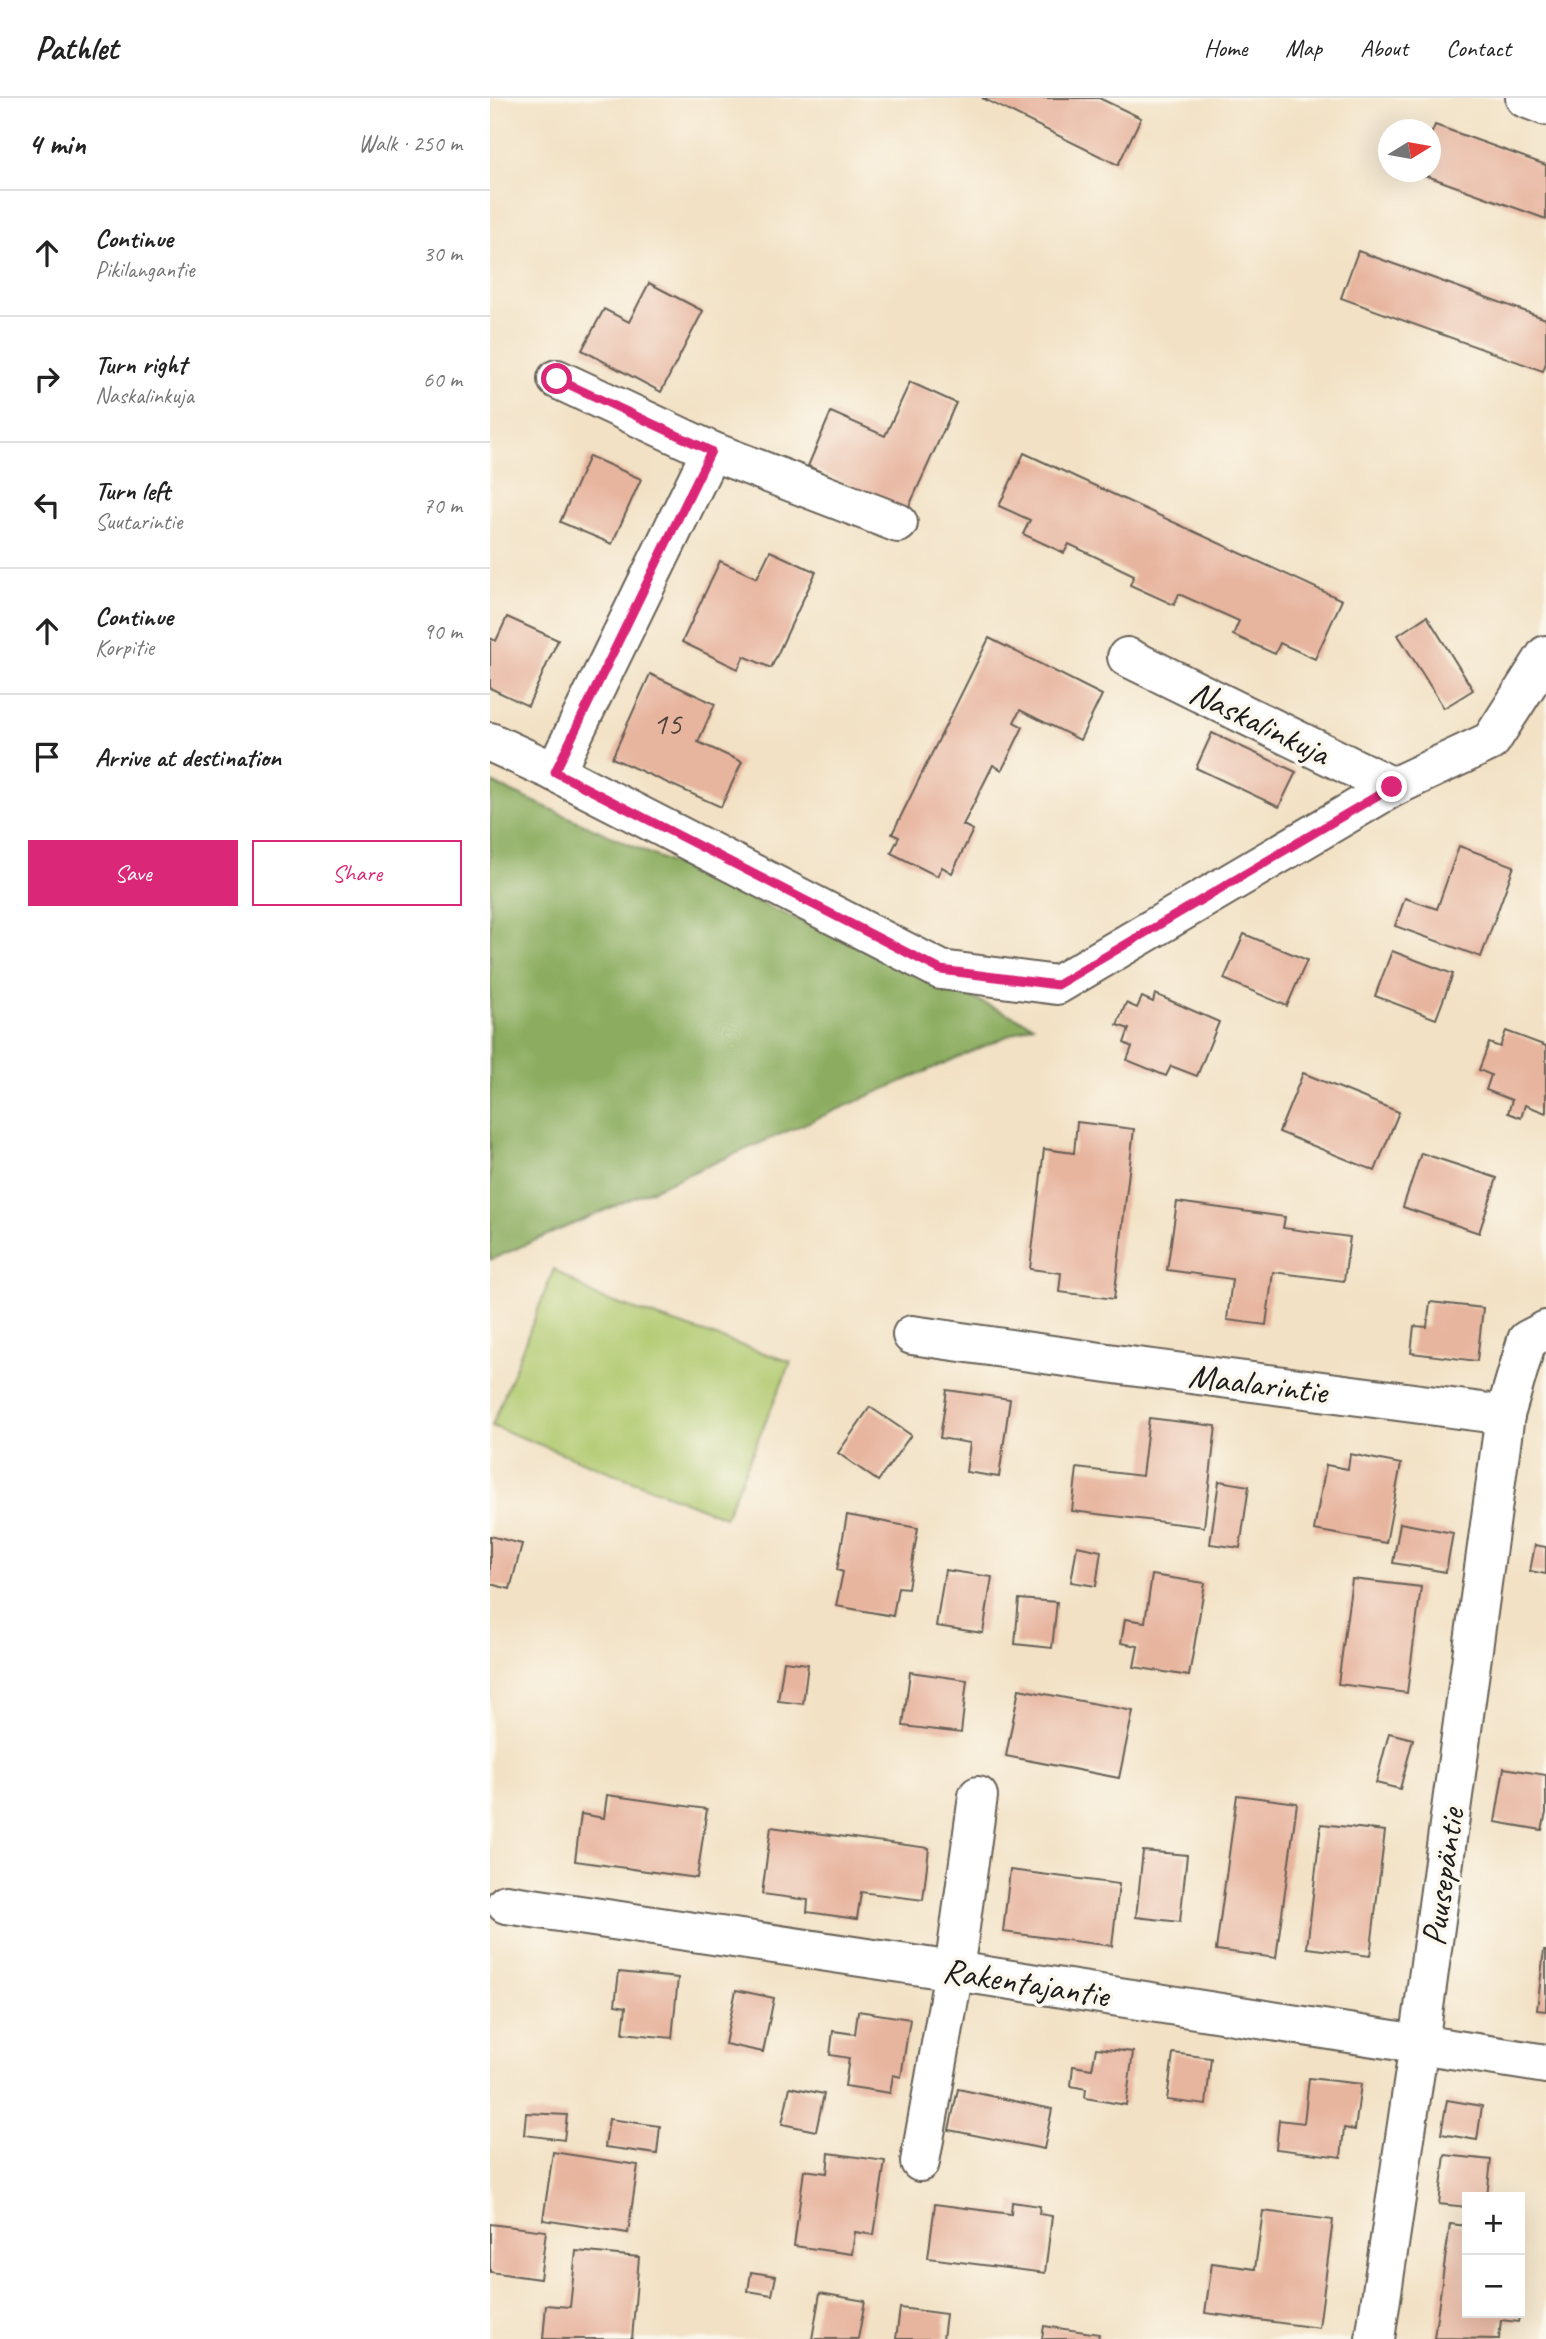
<!DOCTYPE html>
<meta charset="utf-8">
<style>
:root{--surface:#fff;--page:#f2f2f2;--text:#222;--muted:#767676;--line:#e0e0e0;--accent:#db2777}
body{margin:0;font-family:Caveat,sans-serif;background:var(--page);color:var(--text)}
.controls{position:absolute;right:21px;bottom:21px;display:grid;overflow:hidden;border-radius:0px;box-shadow:0 7px 28px #0002}
.controls button{width:63px;height:63px;display:grid;place-items:center;padding:0;border:0;border-bottom:2px solid var(--line);background:var(--surface);color:var(--text);font:35px sans-serif}
.compass{position:absolute;left:888px;top:21px;width:63px;height:63px;border-radius:50%;background:var(--surface);box-shadow:0 7px 28px #0002;rotate:79deg}
.stop{position:absolute;width:21px;height:21px;margin:-16px;border:5px solid #db2777;border-radius:50%;background:#fff}
.stop.end{background:#db2777;border-color:#fff;box-shadow:0 2px 7px #0008}
.list{margin:0;padding:0;list-style:none}
h2{display:flex;justify-content:space-between;align-items:center;height:91px;margin:0;padding:0 28px;font-size:30px}
h2 small{font-size:23px;font-weight:400;color:var(--muted)}
.list li{display:grid;grid-template-columns:46px 1fr auto;gap:21px;align-items:center;box-sizing:border-box;height:126px;padding:0 28px;border-top:2px solid var(--line)}
.list b{display:block;font-size:26px;white-space:nowrap}
.list p{margin:0;font-size:23px;white-space:nowrap;color:var(--muted)}
.list em{font-size:23px;font-style:normal;color:var(--muted)}
.actions{display:flex;gap:14px;padding:21px 28px}
.actions a{flex:1;padding:16px 0;border:2px solid var(--accent);border-radius:0px;text-align:center;font-size:24px;color:var(--accent)}
.actions .main{background:var(--accent);color:#fff}
.icon{flex:none;width:38px;height:38px;fill:none;stroke:currentColor;stroke-width:2;stroke-linecap:round;stroke-linejoin:round}
.map{position:relative;flex:none;width:1056px;height:2241px;overflow:hidden}
header{display:flex;align-items:center;gap:42px;box-sizing:border-box;height:98px;padding:0 35px;background:var(--surface);border-bottom:2px solid var(--line)}
header strong{font-size:33px}
nav{display:flex;gap:38px;margin-inline-start:auto;font-size:24px}
main{display:flex}
aside{flex:1;background:var(--surface)}
.map>svg:first-child{display:block}
.green{fill:#b0c96e;stroke:#667245;stroke-width:2}
.forest{fill:#8cad61;stroke:#54643e;stroke-width:2}
.building{fill:#e7b49e}
.lines{fill:none;stroke-linecap:round;stroke-linejoin:round}
.minor-casing{stroke:#676157;stroke-width:42}
.minor{stroke:#fff;stroke-width:38}
.route{stroke:#db2777;stroke-width:9}
.labels{text-anchor:middle;stroke-width:7;stroke-linejoin:round;paint-order:stroke}
.number-label{font-size:32px;fill:#4f423c}
.street-label{font-size:35px;fill:#1c1c1c;stroke:#fbf7ec}
</style>
<header>
<strong>Pathlet</strong>
<nav><a>Home</a><a>Map</a><a>About</a><a>Contact</a></nav>
</header>
<main>
<aside>
<h2>4 min<small>Walk · 250 m</small></h2>
<ul class="list">
<li><svg class="icon" aria-label="ahead" viewBox="0 0 24 24"><path d="M12 20V5M6 11l6-6 6 6"/></svg><div><b>Continue</b><p>Pikilangantie</p></div><em>30 m</em></li>
<li><svg class="icon" aria-label="right" viewBox="0 0 24 24"><path d="M7 20v-9h11M14 6l5 5-5 5"/></svg><div><b>Turn right</b><p>Naskalinkuja</p></div><em>60 m</em></li>
<li><svg class="icon" aria-label="left" viewBox="0 0 24 24"><path d="M17 20v-9H6M10 6l-5 5 5 5"/></svg><div><b>Turn left</b><p>Suutarintie</p></div><em>70 m</em></li>
<li><svg class="icon" aria-label="ahead" viewBox="0 0 24 24"><path d="M12 20V5M6 11l6-6 6 6"/></svg><div><b>Continue</b><p>Korpitie</p></div><em>90 m</em></li>
<li><svg class="icon" aria-label="arrive" viewBox="0 0 24 24"><path d="M6 21V4h12l-3 4 3 4H6"/></svg><div><b>Arrive at destination</b></div></li>
</ul>
<div class="actions"><a class="main">Save</a><a>Share</a></div>
</aside>
<div class="map">
<svg width="1056" height="2241" viewBox="0 0 1056 2241">
<rect width="100%" height="100%" fill="#fbf7ec"/>
<filter id="ink" filterUnits="userSpaceOnUse"><feTurbulence type="fractalNoise" baseFrequency=".0143" numOctaves="2"/><feDisplacementMap in="SourceGraphic" scale="14" xChannelSelector="R" yChannelSelector="G"/><feConvolveMatrix kernelMatrix="1 2 1 2 8 2 1 2 1" color-interpolation-filters="sRGB"/></filter>
<filter id="wash" filterUnits="userSpaceOnUse"><feTurbulence type="fractalNoise" baseFrequency=".00686" numOctaves="4" result="noise"/><feDisplacementMap in="SourceGraphic" scale="28" xChannelSelector="R" yChannelSelector="G"/><feGaussianBlur stdDeviation="1.57" result="paint"/><feColorMatrix in="noise" values="0 0 0 0 0 0 0 0 0 0 0 0 0 0 0 0 0 1.4 0 .05"/><feComposite in="paint" operator="in"/></filter>
<g filter="url(#wash)">
<rect width="100%" height="100%" fill="#f2e1c4"/>
<path class="green" d="M64 1171 107 1199 301 1264 235 1419 2 1328Z"/>
<path class="forest" d="M0 684 543 927 0 1162Z"/>
<g id="blocks">
<g class="building">
<path d="M492 0H609L651 20 628 67Z"/>
<path d="M945 27 1056 67V121L926 74H940V39Z"/>
<path d="M868 153 1056 221V265L1053 273 851 200Z"/>
<path d="M159 185 213 213 171 294 92 252 114 211 139 224Z"/>
<path d="M420 284 466 305 417 413 318 368 341 314 395 338Z"/>
<path d="M534 355 852 502 825 561 790 545 785 556 743 537 749 523 689 496 684 507 640 487 644 477 579 446 574 455 533 436 540 422 509 408Z"/>
<path d="M99 358 151 381 122 446 70 424Z"/>
<path d="M280 453 326 474 281 570 254 558 248 571 192 544 230 463 267 480Z"/>
<path d="M937 518 983 592 954 610 908 537Z"/>
<path d="M17 519 68 542 38 608 0 590V540L6 543Z"/>
<path d="M499 540 612 597 590 642 530 612 524 624 533 629 512 672 503 667 473 727 483 732 462 775 452 769 447 778 401 755 409 739 402 736Z"/>
<path d="M160 576 225 606 208 644 252 664 231 709 122 660Z"/>
<path d="M722 635 806 674 789 709 706 670Z"/>
<path d="M969 748 1024 768 991 859 905 828 915 800 947 811Z"/>
<path d="M754 836 817 862 797 908 734 881Z"/>
<path d="M902 853 963 876 946 921 885 898Z"/>
<path d="M665 896 729 924 707 978 681 968 676 978 637 962 642 949 634 945 639 931 627 927 636 905 647 910 652 899 663 904Z"/>
<path d="M1016 933 1056 948V1015L1035 1007 1031 1020 1018 1015 1022 1002 996 992 1001 977 989 972 999 945 1010 949Z"/>
<path d="M813 975 909 1014 885 1073 789 1034Z"/>
<path d="M587 1024 644 1031 624 1201 569 1194 571 1175 540 1171 554 1051 584 1055Z"/>
<path d="M931 1055 1007 1080 989 1135 913 1109Z"/>
<path d="M687 1104 795 1119 793 1130 860 1139 854 1183 783 1174 776 1227 737 1222 742 1181 677 1172Z"/>
<path d="M940 1204 993 1210 987 1263 921 1255 924 1228 937 1229Z"/>
<path d="M457 1292 520 1301 509 1379 476 1374 480 1345 450 1340Z"/>
<path d="M380 1309 421 1337 388 1383 348 1355Z"/>
<path d="M659 1320 726 1328 714 1429 582 1413 587 1370 652 1378Z"/>
<path d="M860 1356 911 1366 896 1445 824 1432 836 1367 858 1371Z"/>
<path d="M729 1383 759 1388 750 1450 720 1446Z"/>
<path d="M357 1417 428 1430 418 1490 408 1489 403 1518 346 1508 353 1474 347 1472Z"/>
<path d="M910 1425 963 1435 956 1474 903 1465Z"/>
<path d="M0 1438 32 1446 20 1491 0 1486Z"/>
<path d="M1045 1447 1056 1449V1476L1040 1473Z"/>
<path d="M587 1448 611 1453 606 1488 581 1484Z"/>
<path d="M455 1472 502 1479 493 1535 446 1528Z"/>
<path d="M662 1477 715 1485 699 1578 644 1569 648 1548 631 1545 635 1521 655 1524Z"/>
<path d="M862 1481 931 1489 917 1595 848 1586Z"/>
<path d="M529 1501 567 1504 562 1550 525 1546Z"/>
<path d="M294 1563 318 1566 313 1606 288 1603Z"/>
<path d="M420 1574 477 1582 471 1635 413 1628Z"/>
<path d="M529 1591 643 1613 629 1680 516 1658Z"/>
<path d="M899 1635 923 1641 910 1691 886 1685Z"/>
<path d="M1014 1670 1056 1677V1715L1052 1732 1005 1724Z"/>
<path d="M117 1697 217 1711 207 1780 85 1763 91 1716 114 1720Z"/>
<path d="M747 1697 807 1705 786 1860 726 1852Z"/>
<path d="M831 1726 895 1733 880 1858 817 1850Z"/>
<path d="M281 1729 439 1750 433 1802 371 1794 367 1821 317 1814 318 1802 272 1796Z"/>
<path d="M653 1753 697 1757 690 1824 646 1819Z"/>
<path d="M520 1772 629 1786 622 1848 513 1834Z"/>
<path d="M1054 1852H1056V1913L1047 1912Z"/>
<path d="M129 1874 188 1880 182 1940 133 1935 136 1909 125 1907Z"/>
<path d="M246 1892 284 1900 273 1954 235 1946Z"/>
<path d="M368 1913 420 1921 411 1979 403 1977 400 1995 355 1988 359 1960 340 1957 343 1933 365 1936Z"/>
<path d="M606 1950 643 1954 636 2007 595 2000 596 1991 581 1988 583 1968 602 1971Z"/>
<path d="M683 1955 721 1960 716 2007 677 2002Z"/>
<path d="M819 1980 871 1986 865 2032 854 2030 851 2059 786 2051 789 2022 814 2025Z"/>
<path d="M300 1989 334 1996 326 2033 292 2026Z"/>
<path d="M468 1991 562 2011 554 2051 459 2032Z"/>
<path d="M957 2002 992 2008 987 2042 951 2036Z"/>
<path d="M36 2015 77 2017 74 2042 34 2037Z"/>
<path d="M119 2021 170 2028 167 2056 115 2049Z"/>
<path d="M63 2054 148 2067 138 2135 53 2122Z"/>
<path d="M339 2055 395 2063 384 2137 365 2134 362 2156 304 2148 314 2072 337 2075Z"/>
<path d="M955 2057 1001 2062 997 2099H977V2109L949 2106Z"/>
<path d="M522 2104 550 2108 549 2116 562 2118 555 2175 438 2160 445 2106 521 2116Z"/>
<path d="M773 2113 843 2122 829 2230 715 2215 722 2165 765 2171Z"/>
<path d="M0 2126 56 2133 50 2181 0 2174Z"/>
<path d="M960 2126 977 2128V2215H1030L1028 2224 1011 2222 1009 2241 944 2240Z"/>
<path d="M86 2153 149 2159 142 2241H53L56 2207 80 2209Z"/>
<path d="M261 2174 286 2178 282 2197 258 2193Z"/>
<path d="M330 2195 375 2203 368 2241H322Z"/>
<path d="M410 2210 456 2216 453 2241H406Z"/>
<path d="M554 2228 609 2236 608 2241H552Z"/>
</g>
</g>
</g>
<g filter="url(#ink)">
<use href="#blocks" fill-opacity="0" stroke="#676157" stroke-width="2"/>
<g class="lines">
<g class="minor-casing">
<g id="minor">
<path d="M1035 0 1056 8"/>
<path d="M67 281 221 353 408 425"/>
<path d="M637 559 903 689"/>
<path d="M0 644 65 674 451 872 567 887 903 689 1001 643 1056 557"/>
<path d="M65 674 221 353"/>
<path d="M422 1237 632 1267 1015 1317 1037 1242 1056 1232"/>
<path d="M16 1806 464 1873 1056 1966"/>
<path d="M430 2064 464 1873 488 1698"/>
<path d="M885 2241 929 1946 1015 1317"/>
</g>
</g>
<use href="#minor" class="minor"/>
</g>
</g>
<g class="lines" filter="url(#ink)">
<path class="route" d="M67 281 221 353 65 674 451 872 567 887 902 689"/>
</g>
<g class="labels">
<g class="number-label">
<text x="177" y="636">15</text>
</g>
<g class="street-label">
<text transform="translate(770 624) rotate(26)" y="12">Naskalinkuja</text>
<text transform="translate(768 1285) rotate(7)" y="12">Maalarintie</text>
<text transform="translate(952 1779) rotate(-82)" y="12">Puusepäntie</text>
<text transform="translate(536 1884) rotate(9)" y="12">Rakentajantie</text>
</g>
</g>
</svg>
<div class="controls">
<button>+</button>
<button>−</button>
</div>
<svg class="compass" viewBox="-18 -18 36 36"><path d="M0-13l5 13h-10z" fill="#e53935"/><path d="M0 13l5-13h-10z" fill="#767676"/></svg>
<div class="stop" style="left:67px;top:281px"></div>
<div class="stop end" style="left:902px;top:689px"></div>
</div>
</main>
